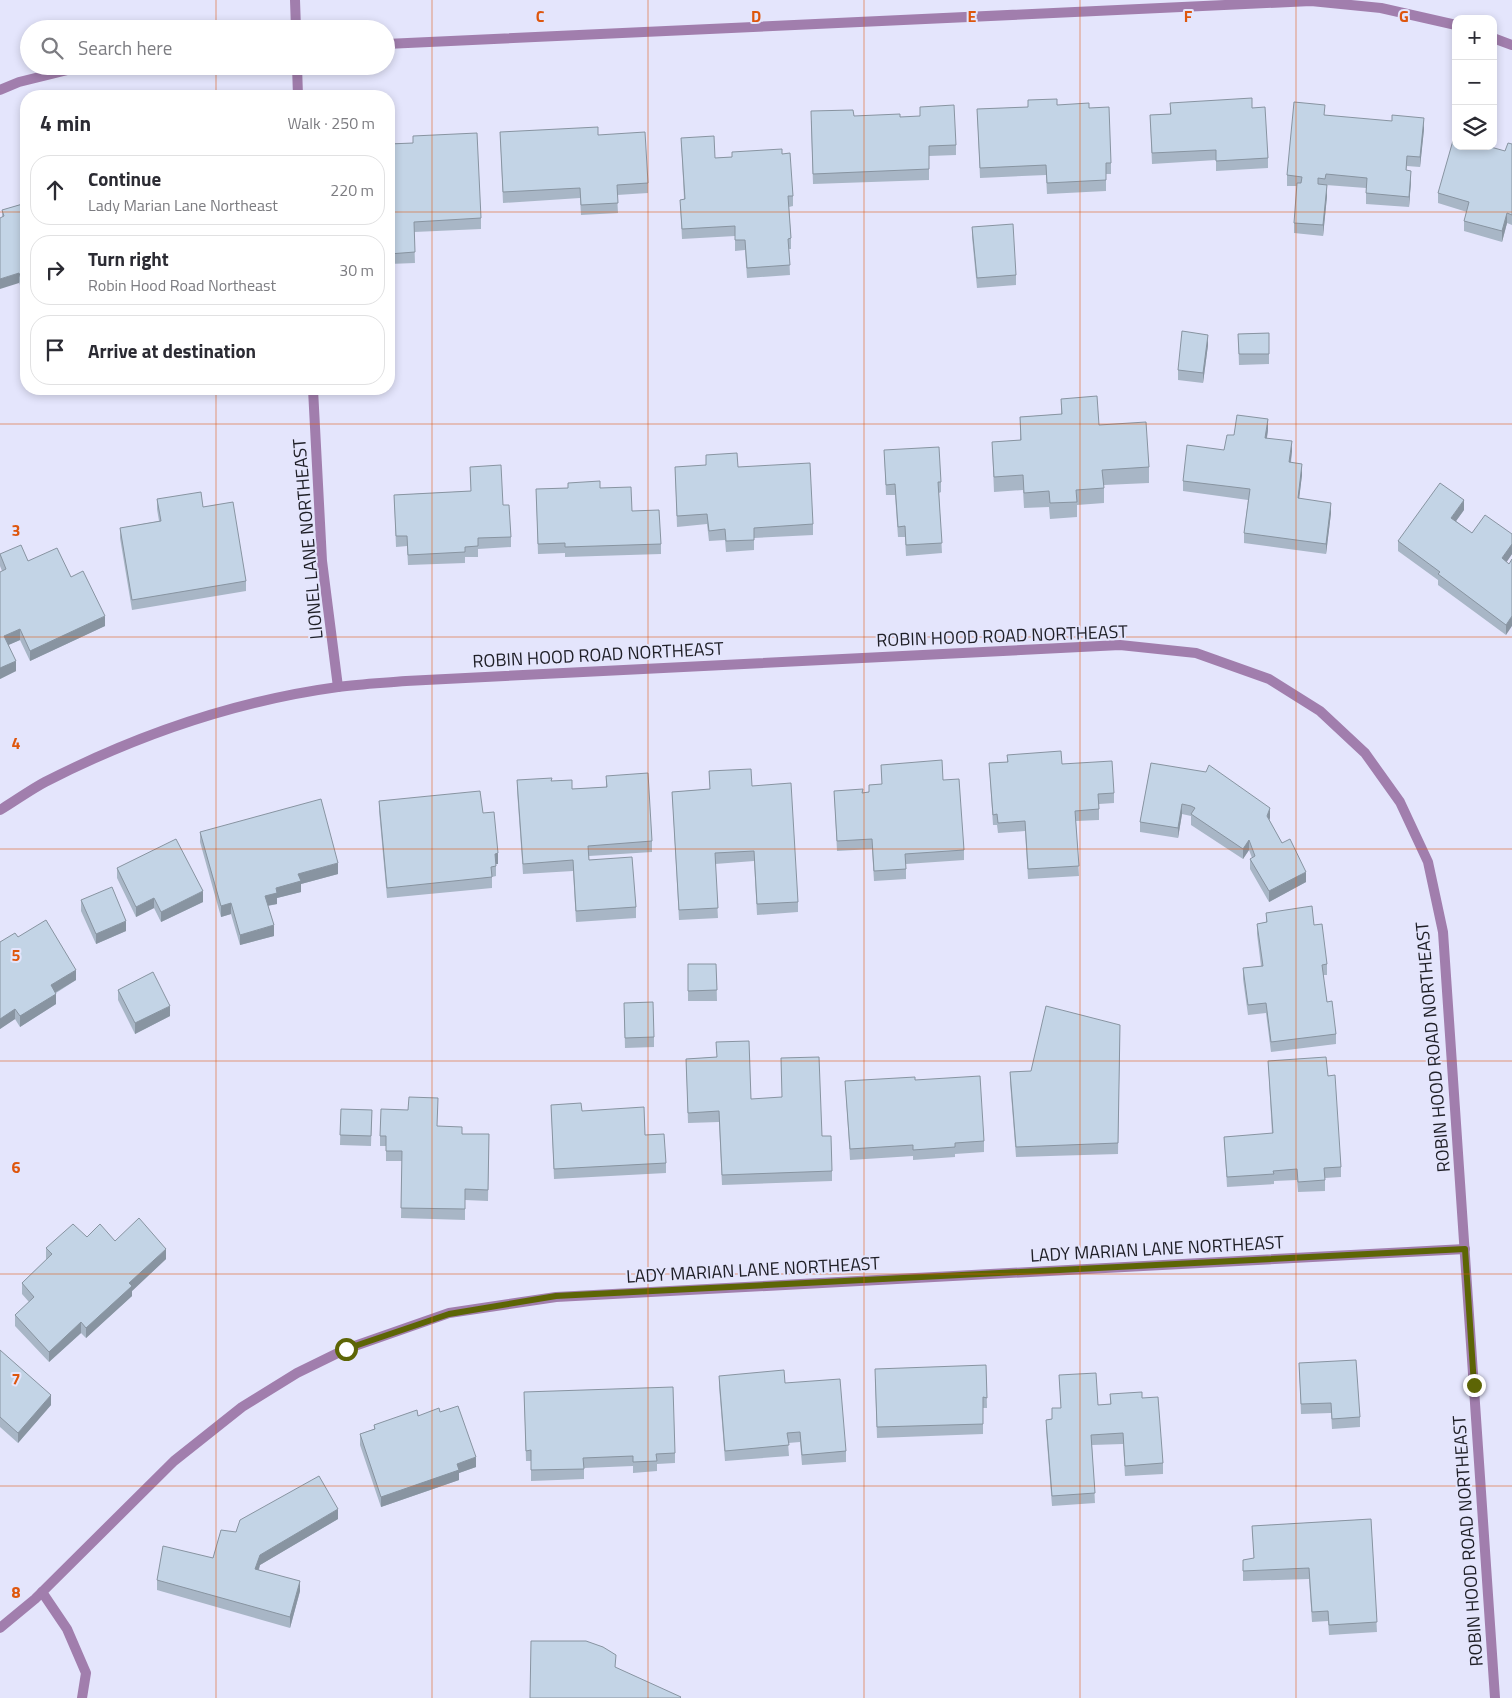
<!DOCTYPE html>
<meta charset="utf-8">
<style>
:root{--surface:#fff;--page:#f2f2f3;--text:#2b2b33;--muted:#7c7c81;--line:#e1e1e2}
body{margin:0;font-family:"Titillium Web",sans-serif;background:var(--page);color:var(--text)}
.controls{position:absolute;right:15px;top:15px;display:grid;overflow:hidden;border-radius:10px;box-shadow:0 2px 8px #0003}
.controls button{width:45px;height:45px;display:grid;place-items:center;padding:0;border:0;border-bottom:1px solid var(--line);background:var(--surface);color:var(--text);font:25px sans-serif}
.stop{position:absolute;width:15px;height:15px;margin:-11px;border:4px solid #5d6505;border-radius:50%;background:#fff}
.stop.end{background:#5d6505;border-color:#fff;box-shadow:0 1px 5px #0008}
.list{margin:0;padding:0;list-style:none}
h2{display:flex;justify-content:space-between;align-items:center;height:65px;margin:0;padding:0 20px;font-size:21px}
h2 small{font-size:16px;font-weight:400;color:var(--muted)}
.list li{display:grid;grid-template-columns:32px 1fr auto;gap:15px;align-items:center;box-sizing:border-box;height:70px;margin:0 10px 10px;padding:0 10px;border:1px solid var(--line);border-radius:20px}
.list b{display:block;font-size:19px;white-space:nowrap}
.list p{margin:0;font-size:16px;white-space:nowrap;color:var(--muted)}
.list em{font-size:16px;font-style:normal;color:var(--muted)}
.icon{flex:none;width:28px;height:28px;fill:none;stroke:currentColor;stroke-width:2;stroke-linecap:round;stroke-linejoin:round}
.map{position:relative;flex:none;width:1512px;height:1698px;overflow:hidden}
.search{position:absolute;background:var(--surface);box-shadow:0 2px 8px #0003;left:20px;top:20px;width:375px;height:55px;display:flex;align-items:center;gap:12px;box-sizing:border-box;padding:0 18px;border-radius:28px;color:var(--muted);font-size:19px}
.panel{position:absolute;background:var(--surface);box-shadow:0 2px 8px #0003;left:20px;top:90px;width:375px;height:305px;border-radius:20px}
.map>svg:first-child{display:block}
.lines{fill:none;stroke-linecap:round;stroke-linejoin:round}
.street{stroke:#a17ead;stroke-width:10}
.wall{fill:#a8b6c6}
.shaded-wall{fill:#8894a1}
.building{fill:#c3d4e6;stroke:#8894a1}
.route{stroke:#5d6505;stroke-width:6}
.grid{fill:none;stroke:#de560d;stroke-width:1;stroke-opacity:0.55}
.labels{text-anchor:middle;stroke-width:4;stroke-linejoin:round;paint-order:stroke}
.street-label{font-size:18px;fill:#202028;stroke:#e4e5fc}
.grid-label{font-size:16px;text-anchor:middle;font-weight:bold;fill:#de560d;stroke:#e4e5fc;stroke-width:4;stroke-linejoin:round;paint-order:stroke}
</style>
<div class="map">
<svg width="1512" height="1698" viewBox="0 0 1512 1698">
<rect width="100%" height="100%" fill="#e4e5fc"/>
<g class="lines">
<g class="street">
<path d="M295 0 296 29"/>
<path d="M1493 38 1512 45"/>
<path d="M386 44 1311 1 1381 8 1456 25"/>
<path d="M297 66 298 96"/>
<path d="M0 90 19 82 84 66"/>
<path d="M313 389 322 561 338 687"/>
<path d="M0 810C15 801 30 790 45 782 137 735 235 701 338 687 360 684 383 683 406 681L1120 645 1196 653 1269 679 1320 711 1365 753 1400 802 1428 862 1443 932 1495 1698"/>
<path d="M42 1592 67 1629 86 1673 82 1698"/>
<path d="M0 1628 35 1599 174 1461 242 1407 297 1373 346 1349 449 1313 556 1297 1465 1249"/>
</g>
</g>
<g class="wall">
<path d="M1028 100 1057 105 1089 108 1111 163V174H1106V191L1047 194 1046 175 980 178 977 109 1028 107Z"/>
<path d="M1170 103 1252 108 1268 158V168L1216 171V160L1152 164 1150 115 1170 114Z"/>
<path d="M1325 115 1424 129 1420 167 1407 166 1406 170 1411 181 1409 207 1366 204V188L1326 185 1327 196 1323 236 1294 233V223L1297 186H1287V175Z"/>
<path d="M854 116 900 117 956 145V155L929 156V180L813 184 811 121Z"/>
<path d="M500 132 598 135 648 183V193L617 195 618 213 581 215 580 198 503 203Z"/>
<path d="M413 136 481 218V229L414 232 415 263 389 264V144L413 143Z"/>
<path d="M681 138 715 158 782 154 793 196V206L789 207 791 238V249H789L790 275 747 278 745 250 735 251V236L682 239 680 200 684 199Z"/>
<path d="M1512 144V225L1507 223 1502 242 1464 231V221L1467 212 1438 203V193L1505 151Z"/>
<path d="M26 203 21 289 2 217V210Z"/>
<path d="M972 227 1016 275V285L977 288 972 237Z"/>
<path d="M1269 333V364L1239 365 1238 334Z"/>
<path d="M1208 345 1203 383 1178 380V370Z"/>
<path d="M1061 399 1099 425 1149 467V483L1104 485V503L1077 505V517L1050 519 1049 507 1024 508 1023 490 994 492 992 442 1020 440V417L1061 414Z"/>
<path d="M1268 430 1267 438 1292 451 1291 463 1302 475 1299 498 1331 513 1326 554 1244 543V533L1248 500 1183 491V481L1224 450 1234 435Z"/>
<path d="M884 450 941 482V492L939 493 942 553 906 556 905 537H898L895 495H886Z"/>
<path d="M470 467 503 505 511 537V547L478 549V557H465V563L408 565 407 546 396 547 394 495 471 491Z"/>
<path d="M675 467H738L813 524V535L754 538V550L726 552 725 540 709 541 707 524 677 527Z"/>
<path d="M600 488 632 511 661 544V554L565 557V553L538 554 536 489Z"/>
<path d="M157 499 246 581V591L132 610 120 538V528L159 521 157 509Z"/>
<path d="M1464 510 1456 521 1472 533 1512 534V554L1506 562V635L1438 585V580L1398 551V541Z"/>
<path d="M0 554 28 561 71 577 105 626 30 661 20 640 8 645 16 671 0 679 2 571 0 566Z"/>
<path d="M1007 755 1062 764 1114 793V803L1099 804V820L1076 821 1079 876 1028 879 1025 831 998 833 997 825H993L989 763 1007 762Z"/>
<path d="M1151 763 1270 818 1269 820 1282 843 1306 882 1269 902 1250 869V859L1252 858 1249 850 1243 859 1191 825V816L1182 814 1178 838 1140 832V822Z"/>
<path d="M881 765 943 780 964 850V860L906 864V879L874 881 872 849 837 851 834 791 863 793 869 792V785L882 784Z"/>
<path d="M709 771 752 786 798 902V912L757 915 754 861 715 864 718 918 679 920 672 792 710 789Z"/>
<path d="M606 776 652 841V852L589 856V860L636 907V918L576 922 573 871 523 874 517 790V780L552 781 572 789 606 787Z"/>
<path d="M379 801 483 813 498 864H496V876L492 877V888L387 898 379 811Z"/>
<path d="M200 832 338 874 301 884V892L277 898V904L268 906 274 936 240 945 231 914 221 917 200 842Z"/>
<path d="M117 868 203 902 161 922 154 908 136 917 117 878Z"/>
<path d="M81 900 126 931 96 944 81 911Z"/>
<path d="M1266 913 1314 925 1327 964V975H1323L1327 1002 1336 1034V1044L1271 1052 1266 1013 1248 1015 1243 979V968L1261 966 1257 934V924L1266 922Z"/>
<path d="M18 937 76 980 56 993V1004L20 1027 15 1019 0 1029V942Z"/>
<path d="M688 964H716L717 1001H688Z"/>
<path d="M118 990 170 1016 135 1034 118 1000Z"/>
<path d="M624 1003 654 1037V1047L625 1048Z"/>
<path d="M1120 1025 1118 1154 1016 1157 1010 1082V1072L1031 1071Z"/>
<path d="M717 1057 751 1099 822 1136 832 1171V1181L722 1185 719 1122 688 1123 686 1059Z"/>
<path d="M1268 1061 1328 1076 1341 1167V1177L1325 1178V1191L1298 1192 1297 1180 1274 1181V1184L1227 1187 1224 1137 1272 1134Z"/>
<path d="M915 1080 984 1141V1152L955 1154V1157L913 1160V1156L850 1160 845 1081Z"/>
<path d="M551 1105 582 1111 645 1135 666 1163V1173L554 1179Z"/>
<path d="M341 1109 372 1110 371 1146 340 1145Z"/>
<path d="M438 1126 462 1134H489L488 1201 465 1200V1220L401 1218 402 1161H386V1146H380V1136Z"/>
<path d="M87 1237 115 1241 166 1259 132 1291V1296L86 1338 81 1333 49 1362 15 1326V1315L29 1302 22 1294V1283L47 1259H46V1248Z"/>
<path d="M0 1350 51 1405 18 1443 0 1427Z"/>
<path d="M1299 1363 1360 1417V1427L1332 1429 1331 1413 1301 1414Z"/>
<path d="M986 1365 987 1408H983V1434L877 1438 875 1379Z"/>
<path d="M1059 1375 1098 1405 1110 1404V1394L1142 1398 1163 1463V1474L1125 1476 1123 1444 1092 1445 1095 1503 1052 1506 1046 1430V1420L1052 1419V1408H1061Z"/>
<path d="M719 1376 785 1383 846 1451V1462L802 1465 800 1442 788 1443 789 1456 725 1461 719 1386Z"/>
<path d="M524 1392 675 1453V1463L657 1464V1471L633 1473V1466L584 1468V1479L531 1481V1461H526Z"/>
<path d="M440 1412 476 1467 459 1473V1480L381 1507 360 1445V1434L374 1429V1425Z"/>
<path d="M338 1519 260 1565 259 1570 300 1591 290 1628 157 1590V1580L213 1558 236 1532Z"/>
<path d="M1371 1519 1377 1632 1329 1635 1328 1621 1312 1622 1309 1579 1243 1581V1560L1254 1559 1252 1526Z"/>
</g>
<g class="shaded-wall">
<path d="M1424 118V129L1420 167V157Z"/>
<path d="M1411 171V181L1409 207V197Z"/>
<path d="M1327 185V196L1323 236V225Z"/>
<path d="M1507 213V223L1502 242V231Z"/>
<path d="M19 273V283L0 289V279Z"/>
<path d="M26 277V287L21 289V279Z"/>
<path d="M1208 335V345L1203 383V373Z"/>
<path d="M1268 419V430L1265 448V438Z"/>
<path d="M1292 441V451L1289 473V462Z"/>
<path d="M1302 464V475L1298 508V498Z"/>
<path d="M1464 500V510L1451 528V518Z"/>
<path d="M1331 503V513L1326 554V544Z"/>
<path d="M1512 544V554L1502 569V558Z"/>
<path d="M105 616V626L30 661V651Z"/>
<path d="M1512 616V626L1506 635V625Z"/>
<path d="M20 629V640L4 647V636Z"/>
<path d="M16 661V671L0 679V668Z"/>
<path d="M1182 804V814L1178 838V828Z"/>
<path d="M1270 808V818L1267 826V816Z"/>
<path d="M1249 840V850L1243 859V849Z"/>
<path d="M498 853V864H495V854Z"/>
<path d="M338 863V874L301 884V892L277 898V904L265 906V896L298 874Z"/>
<path d="M1306 872V882L1269 902V891Z"/>
<path d="M203 891V902L161 922V912Z"/>
<path d="M154 898V908L136 917V907Z"/>
<path d="M231 903V914L221 917V906Z"/>
<path d="M126 921V931L96 944V934Z"/>
<path d="M274 925V936L240 945V935Z"/>
<path d="M76 970V980L51 995V985Z"/>
<path d="M56 994V1004L20 1027V1016Z"/>
<path d="M170 1006V1016L135 1034V1023Z"/>
<path d="M15 1009V1019L0 1029V1019Z"/>
<path d="M166 1249V1259L132 1291V1296L86 1338V1328L129 1283Z"/>
<path d="M81 1322V1333L49 1362V1352Z"/>
<path d="M51 1395V1405L18 1443V1433Z"/>
<path d="M476 1457V1467L459 1473V1480L381 1507V1497L457 1464Z"/>
<path d="M338 1509V1519L260 1565 255 1580V1569L260 1555Z"/>
<path d="M300 1581V1591L290 1628V1617Z"/>
</g>
<g class="building">
<path d="M1252 98V108L1265 107 1268 158 1216 161V150L1152 153 1150 115 1171 114 1170 103Z"/>
<path d="M1057 99V105L1089 103V108L1109 107 1111 163H1106V180L1047 183 1046 165 980 168 977 109 1028 107V100Z"/>
<path d="M1294 102 1325 105 1324 115 1392 121V115L1424 118 1420 157 1407 156 1406 170 1411 171 1409 197 1366 193 1367 178 1326 174 1325 179 1318 178V184L1327 185 1323 225 1294 223 1297 183H1301L1302 177 1287 175Z"/>
<path d="M954 105 956 145 929 146V169L813 174 811 111 853 110 854 116 900 114V117L920 116V107Z"/>
<path d="M598 127V135L645 132 648 183 617 185 618 203 581 205 580 188 503 192 500 132Z"/>
<path d="M477 133 481 218 414 222 415 252 389 254V144L413 143V136Z"/>
<path d="M714 136 715 158 732 157V152L782 149V154L790 153 793 196H788L791 238 788 239 790 265 747 268 745 240H735V226L682 229 680 200 685 199 681 138Z"/>
<path d="M1454 137H1456V146H1487L1505 151 1508 143 1512 144V215L1507 213 1502 231 1464 221 1469 202 1438 193Z"/>
<path d="M26 203V277L21 279 19 273 0 279V218L4 216 2 210Z"/>
<path d="M1013 224 1016 275 977 278 972 227Z"/>
<path d="M1182 331 1208 335 1203 373 1178 370Z"/>
<path d="M1269 333V354H1239L1238 334Z"/>
<path d="M1097 396 1099 425 1146 422 1149 467 1102 470 1104 488 1076 490 1077 502 1050 503 1049 491 1024 493 1023 475 994 477 992 442 1021 440 1020 417 1062 414 1061 399Z"/>
<path d="M1237 415 1268 419 1265 438 1292 441 1289 462 1302 464 1298 498 1331 503 1326 544 1244 533 1250 489 1183 481 1187 445 1224 450 1227 435H1234Z"/>
<path d="M939 447 941 482H938L942 543 906 545 905 526 898 527 895 484 886 485 884 450Z"/>
<path d="M737 453 738 467 810 463 813 524 754 528V540L726 541 725 529 709 531 707 514 677 516 675 467 706 465V455Z"/>
<path d="M501 465 503 505H509L511 537 478 538V546L465 547V552L408 555 407 536H396L394 495 471 491 470 467Z"/>
<path d="M600 481V488L631 487 632 511 659 510 661 544 565 547V543L538 544 536 489 568 488V483Z"/>
<path d="M1440 483 1464 500 1451 518 1472 533 1485 515 1512 534V544L1502 558 1509 564 1512 559V616L1506 625 1438 574 1440 572 1398 541Z"/>
<path d="M201 492 203 507 233 502 246 581 132 600 120 528 161 521 157 499Z"/>
<path d="M21 545 28 561 57 548 71 577 83 571 105 616 30 651 20 629 4 636 16 661 0 668V572L6 569 0 554Z"/>
<path d="M1061 751 1062 764 1112 761 1114 793 1098 794 1099 809 1075 811 1079 866 1028 869 1025 821 998 823 997 814 993 815 989 763 1008 762 1007 755Z"/>
<path d="M942 760 943 780 959 779 964 850 905 854 906 869 874 871 872 839 837 841 834 791 863 789 862 793 869 792V785L882 784 881 765Z"/>
<path d="M1151 763 1206 772 1209 765 1270 808 1267 816 1282 843 1290 839 1306 872 1269 891 1250 859 1255 856 1249 840 1243 849 1191 814 1195 808 1191 806 1182 804 1178 828 1140 822Z"/>
<path d="M751 769 752 786 791 783 798 902 757 904 754 851 715 853 718 908 679 910 672 792 710 789 709 771Z"/>
<path d="M648 773 652 841 588 846 589 860 632 857 636 907 576 911 573 860 523 864 517 780 552 778 551 781 572 780V789L607 787 606 776Z"/>
<path d="M480 791 483 813 494 812 498 853 495 854 496 866 491 867 492 877 387 888 379 801Z"/>
<path d="M321 799 338 863 298 874 301 881 276 888 277 893 265 896 274 925 240 935 231 903 221 906 200 832Z"/>
<path d="M176 839 203 891 161 912 154 898 136 907 117 868Z"/>
<path d="M112 887 126 921 96 934 81 900Z"/>
<path d="M1312 906 1314 925 1322 924 1327 964 1322 965 1327 1002 1332 1001 1336 1034 1271 1042 1266 1003 1248 1005 1243 968 1263 966 1257 924 1267 922 1266 913Z"/>
<path d="M46 920 76 970 51 985 56 994 20 1016 15 1009 0 1019V942L15 933 18 937Z"/>
<path d="M688 964H716L717 990 688 991Z"/>
<path d="M153 972 170 1006 135 1023 118 990Z"/>
<path d="M653 1002 654 1037 625 1038 624 1003Z"/>
<path d="M1046 1006 1120 1025 1118 1143 1016 1147 1010 1072 1031 1071Z"/>
<path d="M749 1041 751 1099 782 1097 781 1058 819 1057 822 1136H831L832 1171 722 1175 719 1111 688 1113 686 1059 717 1057 716 1042Z"/>
<path d="M1326 1057 1328 1076 1335 1075 1341 1167 1324 1168 1325 1180 1298 1182 1297 1169 1273 1171 1274 1174 1227 1177 1224 1137 1273 1133 1268 1061Z"/>
<path d="M980 1076 984 1141 955 1143V1147L913 1150V1145L850 1149 845 1081 915 1077V1080Z"/>
<path d="M409 1097 438 1098 437 1126 462 1127V1134H489L488 1190 465 1189V1209L401 1208 402 1151H386V1136H380L381 1109 408 1110Z"/>
<path d="M581 1103 582 1111 644 1107 645 1135 664 1134 666 1163 554 1169 551 1105Z"/>
<path d="M341 1109 372 1110 371 1136 340 1135Z"/>
<path d="M139 1218 166 1249 129 1283 132 1286 86 1328 81 1322 49 1352 15 1315 34 1297 22 1283 52 1254 46 1248 73 1224 87 1237 100 1224 115 1241Z"/>
<path d="M0 1350 51 1395 18 1433 0 1417Z"/>
<path d="M1356 1360 1360 1417 1332 1419 1331 1403 1301 1404 1299 1363Z"/>
<path d="M986 1365 987 1398 983 1397V1424L877 1427 875 1369Z"/>
<path d="M784 1370 785 1383 840 1379 846 1451 802 1455 800 1432 787 1433 789 1445 725 1451 719 1376Z"/>
<path d="M1096 1373 1098 1405 1111 1404 1110 1394 1142 1392V1398L1158 1397 1163 1463 1125 1466 1123 1433 1091 1435 1095 1493 1052 1496 1046 1420 1052 1419V1408H1061L1059 1375Z"/>
<path d="M673 1387 675 1453 656 1454 657 1461 633 1462V1456L583 1458 584 1469 531 1470V1450L526 1451 524 1392Z"/>
<path d="M458 1406 476 1457 457 1464 459 1470 381 1497 360 1434 375 1429 374 1425 417 1410 418 1416 439 1408 440 1412Z"/>
<path d="M319 1476 338 1509 260 1555 255 1569 300 1581 290 1617 157 1580 163 1546 213 1558 221 1530 236 1532 240 1520Z"/>
<path d="M1371 1519 1377 1622 1329 1625 1328 1611 1312 1612 1309 1568 1243 1571V1560L1254 1558 1252 1526Z"/>
<path d="M531 1641H586L603 1647 616 1655 615 1667 681 1697 680 1698H530Z"/>
</g>
<g class="lines">
<path class="route" d="M346 1349 449 1314 556 1296 1465 1249 1474 1385"/>
</g>
<path class="grid" d="M216 0V29M432 0V1698M648 0V1698M864 0V1698M1080 0V1698M1296 0V1698M216 66V96M0 212H26M389 212H1512M216 389V1698M0 424H1512M0 637H1512M0 849H1512M0 1061H1512M0 1274H1512M0 1486H1512"/>
<g class="labels">
<g class="street-label">
<text transform="translate(308 539) rotate(-95)" y="6">LIONEL LANE NORTHEAST</text>
<text transform="translate(1002 636) rotate(-2)" y="6">ROBIN HOOD ROAD NORTHEAST</text>
<text transform="translate(598 655) rotate(-3)" y="6">ROBIN HOOD ROAD NORTHEAST</text>
<text transform="translate(1433 1047) rotate(-95)" y="6">ROBIN HOOD ROAD NORTHEAST</text>
<text transform="translate(1157 1249) rotate(-3)" y="6">LADY MARIAN LANE NORTHEAST</text>
<text transform="translate(753 1270) rotate(-3)" y="6">LADY MARIAN LANE NORTHEAST</text>
<text transform="translate(1468 1541) rotate(-94)" y="6">ROBIN HOOD ROAD NORTHEAST</text>
</g>
</g>
<g class="grid-label">
<text x="540" y="22">C</text>
<text x="756" y="22">D</text>
<text x="972" y="22">E</text>
<text x="1188" y="22">F</text>
<text x="1404" y="22">G</text>
<text x="16" y="536">3</text>
<text x="16" y="749">4</text>
<text x="16" y="961">5</text>
<text x="16" y="1173">6</text>
<text x="16" y="1385">7</text>
<text x="16" y="1598">8</text>
</g>
</svg>
<div class="controls">
<button>+</button>
<button>−</button>
<button><svg class="icon" aria-label="layers" viewBox="0 0 24 24"><path d="M12 4l9 5-9 5-9-5zM3 14l9 5 9-5"/></svg></button>
</div>
<div class="stop" style="left:346px;top:1349px"></div>
<div class="stop end" style="left:1474px;top:1385px"></div>
<div class="search"><svg class="icon" aria-label="search" viewBox="0 0 24 24"><circle cx="10" cy="10" r="6"/><path d="M15 15l6 6"/></svg>Search here</div>
<section class="panel">
<h2>4 min<small>Walk · 250 m</small></h2>
<ul class="list">
<li><svg class="icon" aria-label="ahead" viewBox="0 0 24 24"><path d="M12 20V5M6 11l6-6 6 6"/></svg><div><b>Continue</b><p>Lady Marian Lane Northeast</p></div><em>220 m</em></li>
<li><svg class="icon" aria-label="right" viewBox="0 0 24 24"><path d="M7 20v-9h11M14 6l5 5-5 5"/></svg><div><b>Turn right</b><p>Robin Hood Road Northeast</p></div><em>30 m</em></li>
<li><svg class="icon" aria-label="arrive" viewBox="0 0 24 24"><path d="M6 21V4h12l-3 4 3 4H6"/></svg><div><b>Arrive at destination</b></div></li>
</ul>
</section>
</div>
